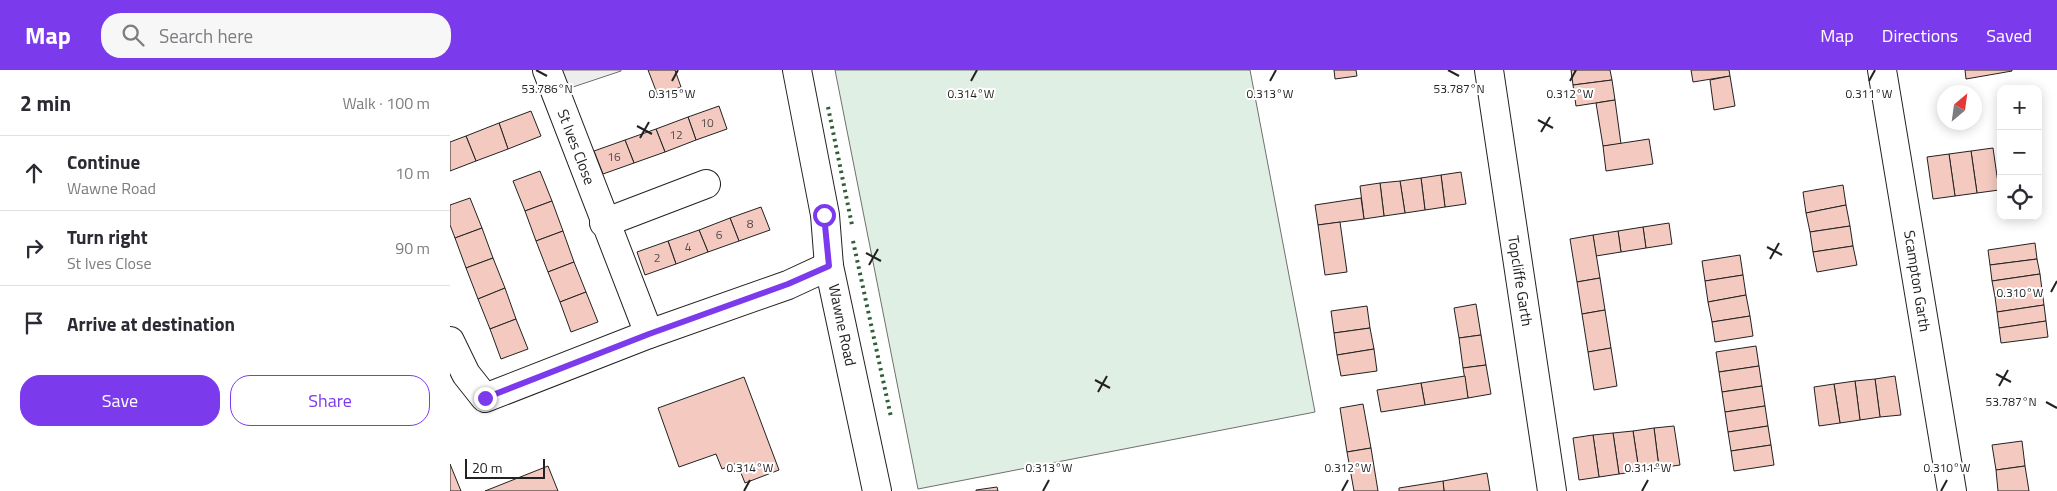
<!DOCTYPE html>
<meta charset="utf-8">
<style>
:root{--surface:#fff;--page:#f7f7f7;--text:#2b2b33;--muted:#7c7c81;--line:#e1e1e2;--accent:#7c3aed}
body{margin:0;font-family:"Titillium Web",sans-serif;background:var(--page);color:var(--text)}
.controls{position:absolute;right:15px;top:15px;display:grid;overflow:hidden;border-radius:10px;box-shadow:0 2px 12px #0003}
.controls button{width:45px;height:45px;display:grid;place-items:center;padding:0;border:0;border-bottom:1px solid var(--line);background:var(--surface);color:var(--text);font:25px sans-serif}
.compass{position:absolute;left:1487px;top:15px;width:45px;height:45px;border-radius:50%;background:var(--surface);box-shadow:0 2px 12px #0003;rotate:29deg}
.scale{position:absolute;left:15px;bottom:12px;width:80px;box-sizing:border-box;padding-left:5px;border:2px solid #222;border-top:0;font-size:14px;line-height:18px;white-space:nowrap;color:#222;-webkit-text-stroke:4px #fff;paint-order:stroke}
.stop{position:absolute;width:15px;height:15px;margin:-11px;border:4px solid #7c3aed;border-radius:50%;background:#fff}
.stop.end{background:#7c3aed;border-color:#fff;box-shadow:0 1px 5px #0008}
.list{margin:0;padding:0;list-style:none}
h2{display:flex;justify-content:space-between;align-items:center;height:65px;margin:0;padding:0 20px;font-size:21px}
h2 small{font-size:16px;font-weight:400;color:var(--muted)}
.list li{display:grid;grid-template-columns:32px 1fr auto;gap:15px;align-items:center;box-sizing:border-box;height:75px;padding:0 20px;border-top:1px solid var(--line)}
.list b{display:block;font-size:19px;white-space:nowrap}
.list p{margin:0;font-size:16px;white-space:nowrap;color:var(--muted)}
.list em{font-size:16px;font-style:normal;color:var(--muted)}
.actions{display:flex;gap:10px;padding:15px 20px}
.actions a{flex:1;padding:11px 0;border:1px solid var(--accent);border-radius:20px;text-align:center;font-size:18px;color:var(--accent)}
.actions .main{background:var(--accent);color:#fff}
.icon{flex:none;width:28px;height:28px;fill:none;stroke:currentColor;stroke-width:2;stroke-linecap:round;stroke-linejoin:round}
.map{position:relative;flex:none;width:1607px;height:421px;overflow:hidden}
header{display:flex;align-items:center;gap:30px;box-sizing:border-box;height:70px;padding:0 25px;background:var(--accent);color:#fff}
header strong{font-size:24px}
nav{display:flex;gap:28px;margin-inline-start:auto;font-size:18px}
.search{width:350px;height:45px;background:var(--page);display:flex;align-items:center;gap:12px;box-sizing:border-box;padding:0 18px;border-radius:20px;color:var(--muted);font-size:19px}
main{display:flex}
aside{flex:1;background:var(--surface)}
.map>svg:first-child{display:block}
.green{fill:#e0efe3;stroke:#6f6f6f}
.parking{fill:#ededed;stroke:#6f6f6f}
.building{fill:#f3c9c0;stroke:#222}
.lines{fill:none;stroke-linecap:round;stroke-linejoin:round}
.minor-casing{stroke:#222;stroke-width:30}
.minor{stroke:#fff;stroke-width:28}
.hedge{stroke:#2f5e38;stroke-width:4;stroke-dasharray:2.5 4;stroke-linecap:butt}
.route{stroke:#7c3aed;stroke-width:6}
.ticks{fill:none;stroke:#222;stroke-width:2}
.labels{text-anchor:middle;stroke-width:4;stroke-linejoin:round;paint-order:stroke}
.number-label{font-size:12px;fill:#564c4a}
.street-label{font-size:15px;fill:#222;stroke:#fff}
.ticks-label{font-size:12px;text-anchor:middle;fill:#222;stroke:#fff;stroke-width:4;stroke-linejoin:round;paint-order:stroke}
</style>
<header>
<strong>Map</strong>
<div class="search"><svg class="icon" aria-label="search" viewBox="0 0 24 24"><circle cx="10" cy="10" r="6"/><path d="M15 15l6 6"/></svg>Search here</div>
<nav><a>Map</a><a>Directions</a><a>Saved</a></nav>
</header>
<main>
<aside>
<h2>2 min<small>Walk · 100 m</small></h2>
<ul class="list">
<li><svg class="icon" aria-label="ahead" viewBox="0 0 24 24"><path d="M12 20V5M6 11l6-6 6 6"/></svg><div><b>Continue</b><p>Wawne Road</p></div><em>10 m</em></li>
<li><svg class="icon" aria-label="right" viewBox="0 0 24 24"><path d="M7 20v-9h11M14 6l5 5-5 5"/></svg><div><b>Turn right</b><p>St Ives Close</p></div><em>90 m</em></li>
<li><svg class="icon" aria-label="arrive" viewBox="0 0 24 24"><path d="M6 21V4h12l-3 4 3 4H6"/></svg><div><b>Arrive at destination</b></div></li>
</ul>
<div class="actions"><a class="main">Save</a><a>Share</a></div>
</aside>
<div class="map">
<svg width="1607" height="421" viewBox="0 0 1607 421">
<rect width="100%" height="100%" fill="#fff"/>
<path class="green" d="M385 0H800L865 342 468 419Z"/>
<path class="parking" d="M106 0H171V1L114 20Z"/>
<g class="building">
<path d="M198 0H225L231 17 208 26Z"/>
<path d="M884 0H906L907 6 885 9Z"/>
<path d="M1121 0H1160L1162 10 1123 15Z"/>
<path d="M1241 0H1279L1280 6 1243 12Z"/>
<path d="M1515 0H1562V1L1516 9Z"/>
<path d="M1280 6 1285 36 1264 40 1260 10Z"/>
<path d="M1162 10 1165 30 1126 36 1123 15Z"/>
<path d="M1165 30 1171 74 1153 76 1146 33Z"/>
<path d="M269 36 277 59 246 70 238 47Z"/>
<path d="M81 41 91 66 58 79 49 53Z"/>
<path d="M238 47 246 70 215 82 206 59Z"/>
<path d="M49 53 58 79 26 91 16 66Z"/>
<path d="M206 59 215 82 184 93 175 70Z"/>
<path d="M16 66 26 91 0 101V72Z"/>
<path d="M1199 69 1203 94 1156 101 1153 76Z"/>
<path d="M175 70 184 93 153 104 144 81Z"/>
<path d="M1543 78 1549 120 1527 123 1521 81Z"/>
<path d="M1521 81 1527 123 1505 126 1499 84Z"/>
<path d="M1499 84 1505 126 1483 129 1477 87Z"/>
<path d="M90 101 102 131 75 141 63 111Z"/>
<path d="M1011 102 1016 134 995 137 991 105Z"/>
<path d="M991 105 995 137 975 140 971 108Z"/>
<path d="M971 108 975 140 955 143 950 111Z"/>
<path d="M950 111 955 143 934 146 930 113Z"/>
<path d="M930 113 934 146 914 149 910 116Z"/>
<path d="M1393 115 1396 135 1356 143 1353 122Z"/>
<path d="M20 128 32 158 5 168 0 155V135Z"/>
<path d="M911 128 914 149 868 155 865 135Z"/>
<path d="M102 131 113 161 86 171 75 141Z"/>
<path d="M1396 135 1400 156 1360 162 1356 143Z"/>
<path d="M311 137 320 160 289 171 280 148Z"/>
<path d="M280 148 289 171 258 182 249 160Z"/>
<path d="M890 152 897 202 875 205 868 155Z"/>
<path d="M1219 153 1222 174 1196 178 1193 157Z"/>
<path d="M1400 156 1403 176 1363 182 1360 162Z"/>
<path d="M1193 157 1196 178 1171 182 1168 161Z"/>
<path d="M32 158 43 188 16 198 5 168Z"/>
<path d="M249 160 258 182 226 194 218 171Z"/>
<path d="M113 161 124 192 98 202 86 171Z"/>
<path d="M1168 161 1171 182 1146 186 1143 165Z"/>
<path d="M1143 165 1150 208 1127 212 1120 169Z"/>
<path d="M218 171 226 194 195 205 187 182Z"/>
<path d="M1585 173 1587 189 1540 195 1538 180Z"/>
<path d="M1403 176 1407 195 1367 202 1363 182Z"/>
<path d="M1290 185 1293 205 1255 211 1252 191Z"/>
<path d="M43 188 55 218 28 229 16 198Z"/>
<path d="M1587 189 1590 204 1542 211 1540 195Z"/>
<path d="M124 192 136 222 110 232 98 202Z"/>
<path d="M1590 204 1592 220 1545 227 1542 211Z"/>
<path d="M1293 205 1296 225 1258 232 1255 211Z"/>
<path d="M1150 208 1155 240 1132 244 1127 212Z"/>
<path d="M55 218 66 249 40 259 28 229Z"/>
<path d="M1592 220 1594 235 1547 242 1545 227Z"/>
<path d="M136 222 148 252 121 262 110 232Z"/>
<path d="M1296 225 1300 246 1262 252 1258 232Z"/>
<path d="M1026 234 1031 265 1009 268 1004 238Z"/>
<path d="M1594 235 1596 251 1549 258 1547 242Z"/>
<path d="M917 236 920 258 884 263 881 241Z"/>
<path d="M1155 240 1161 278 1138 282 1132 244Z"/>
<path d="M1300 246 1303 266 1265 272 1262 252Z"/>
<path d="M66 249 78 279 51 289 40 259Z"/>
<path d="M1596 251 1598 267 1551 273 1549 258Z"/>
<path d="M920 258 924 279 887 285 884 263Z"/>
<path d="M1031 265 1036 295 1013 298 1009 268Z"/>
<path d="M1306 276 1309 296 1269 302 1266 282Z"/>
<path d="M1161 278 1167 316 1144 320 1138 282Z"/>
<path d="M924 279 927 301 891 306 887 285Z"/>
<path d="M1036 295 1041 324 1018 328 1013 298Z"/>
<path d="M1309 296 1312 316 1272 322 1269 302Z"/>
<path d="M1015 306 1018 328 975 335 971 313Z"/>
<path d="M1445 306 1451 345 1430 347 1425 309Z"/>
<path d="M294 307 329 400 295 413 287 393 272 399 266 384 229 397 208 338Z"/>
<path d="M1425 309 1430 347 1410 350 1405 311Z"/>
<path d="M1405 311 1410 350 1390 353 1384 314Z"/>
<path d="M971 313 975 335 931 342 927 320Z"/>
<path d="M1384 314 1390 353 1369 356 1364 317Z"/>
<path d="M1312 316 1315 336 1275 342 1272 322Z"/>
<path d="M913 334 921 378 897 382 890 338Z"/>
<path d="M1315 336 1318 356 1278 362 1275 342Z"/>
<path d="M1224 356 1230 395 1209 398 1204 358Z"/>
<path d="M1318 356 1321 375 1281 381 1278 362Z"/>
<path d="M1204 358 1209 398 1189 401 1183 361Z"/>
<path d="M1183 361 1189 401 1169 404 1163 363Z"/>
<path d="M1163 363 1169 404 1149 407 1143 365Z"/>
<path d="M1143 365 1149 407 1129 410 1123 368Z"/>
<path d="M1572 371 1575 396 1546 400 1542 375Z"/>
<path d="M1321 375 1324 395 1284 401 1281 381Z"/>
<path d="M921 378 928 421H904L897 382Z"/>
<path d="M0 394 11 421H0Z"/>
<path d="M98 396 108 421H35Z"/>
<path d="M1575 396 1579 421H1548L1546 400Z"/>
<path d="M1037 403 1040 421H994L993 411Z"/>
<path d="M993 411 994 421H949V418Z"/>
<path d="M547 417 548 421H526V420Z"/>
</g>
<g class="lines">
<g class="minor-casing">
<g id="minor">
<path d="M97 0 199 264"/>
<path d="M347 0 375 145 379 196 427 421"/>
<path d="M1039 0 1102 421"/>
<path d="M1432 0 1502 421"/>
<path d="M154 153 256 114"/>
<path d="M0 271 16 304 35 328 199 264 338 215 379 196"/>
</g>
</g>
<use href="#minor" class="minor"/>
<g class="hedge">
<path d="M378 37 402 155"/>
<path d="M403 171 441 347"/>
</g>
</g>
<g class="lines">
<path class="route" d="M35 328 199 264 338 214 379 196 374 145"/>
</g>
<path class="ticks" d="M86 0 97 6M998 0 1009 6M222 11 228 0M521 11 527 0M820 11 826 0M1120 11 1126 0M1419 11 1425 0M1088 50 1103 58M187 56 202 64M1091 62 1100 47M190 68 199 52M1317 177 1332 185M416 183 431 191M1320 189 1329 173M419 195 428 179M1601 222 1607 211M1546 304 1561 312M645 310 660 318M1549 316 1558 300M648 322 657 306M1596 332 1607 338M294 421 300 410M593 421 599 410M892 421 898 410M1192 421 1198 410M1491 421 1497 410"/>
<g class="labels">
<g class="number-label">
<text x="257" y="57">10</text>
<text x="226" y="69">12</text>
<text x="164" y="91">16</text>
<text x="300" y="158">8</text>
<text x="269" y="169">6</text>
<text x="238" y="181">4</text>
<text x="207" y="192">2</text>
</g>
<g class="street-label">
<text transform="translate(126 77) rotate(69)" y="5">St Ives Close</text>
<text transform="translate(1070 211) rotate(81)" y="5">Topcliffe Garth</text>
<text transform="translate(1467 211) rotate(81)" y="5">Scampton Garth</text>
<text transform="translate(392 255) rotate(78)" y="5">Wawne Road</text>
</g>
</g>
<g class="ticks-label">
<text x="97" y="23">53.786°N</text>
<text x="1009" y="23">53.787°N</text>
<text x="222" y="28">0.315°W</text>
<text x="521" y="28">0.314°W</text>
<text x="820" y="28">0.313°W</text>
<text x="1120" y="28">0.312°W</text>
<text x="1419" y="28">0.311°W</text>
<text x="1570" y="227">0.310°W</text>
<text x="1561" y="336">53.787°N</text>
<text x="300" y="402">0.314°W</text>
<text x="599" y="402">0.313°W</text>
<text x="898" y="402">0.312°W</text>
<text x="1198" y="402">0.311°W</text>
<text x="1497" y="402">0.310°W</text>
</g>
</svg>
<div class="controls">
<button>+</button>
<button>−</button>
<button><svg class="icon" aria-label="locate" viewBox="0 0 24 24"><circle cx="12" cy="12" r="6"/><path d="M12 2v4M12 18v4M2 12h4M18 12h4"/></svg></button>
</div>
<svg class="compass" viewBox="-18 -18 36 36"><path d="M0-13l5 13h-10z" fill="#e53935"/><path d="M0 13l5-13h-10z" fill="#7c7c81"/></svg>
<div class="scale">20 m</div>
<div class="stop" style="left:374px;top:145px"></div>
<div class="stop end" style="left:35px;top:328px"></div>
</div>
</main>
